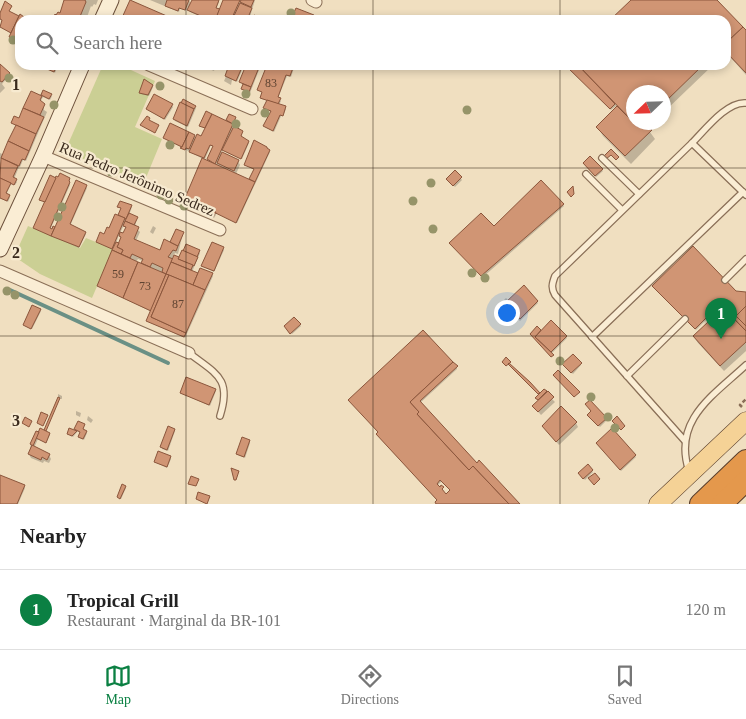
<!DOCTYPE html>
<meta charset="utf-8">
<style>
:root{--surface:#fff;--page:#f6f6f6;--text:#222;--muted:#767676;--line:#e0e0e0;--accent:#0b8043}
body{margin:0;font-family:"Times New Roman",serif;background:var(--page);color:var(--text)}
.compass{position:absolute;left:626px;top:85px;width:45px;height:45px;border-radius:50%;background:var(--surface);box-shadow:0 2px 8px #0003;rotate:247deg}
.you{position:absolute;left:506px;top:312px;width:18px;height:18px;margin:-12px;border:4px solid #fff;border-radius:50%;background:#1a73e8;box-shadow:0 0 0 8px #1a73e833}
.badge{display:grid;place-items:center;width:32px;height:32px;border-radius:50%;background:var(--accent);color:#fff;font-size:16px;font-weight:700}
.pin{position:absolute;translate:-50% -41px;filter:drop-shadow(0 1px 2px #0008)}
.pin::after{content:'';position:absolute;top:26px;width:18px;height:15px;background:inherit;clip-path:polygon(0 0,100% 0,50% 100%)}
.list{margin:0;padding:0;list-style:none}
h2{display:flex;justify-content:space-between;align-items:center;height:65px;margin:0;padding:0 20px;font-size:21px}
h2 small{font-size:16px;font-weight:400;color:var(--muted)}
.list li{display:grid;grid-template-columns:32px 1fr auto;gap:15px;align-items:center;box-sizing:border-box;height:80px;padding:0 20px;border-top:1px solid var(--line)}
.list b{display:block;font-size:19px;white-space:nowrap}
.list p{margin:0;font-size:16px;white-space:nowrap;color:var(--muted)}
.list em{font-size:16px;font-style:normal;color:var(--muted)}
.icon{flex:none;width:28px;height:28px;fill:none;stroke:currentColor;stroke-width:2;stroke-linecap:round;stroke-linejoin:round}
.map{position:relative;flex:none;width:746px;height:504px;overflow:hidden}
.search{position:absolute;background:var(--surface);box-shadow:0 2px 8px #0003;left:15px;right:15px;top:15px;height:55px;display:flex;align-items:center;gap:12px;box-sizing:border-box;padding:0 18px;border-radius:15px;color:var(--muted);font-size:19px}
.sheet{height:145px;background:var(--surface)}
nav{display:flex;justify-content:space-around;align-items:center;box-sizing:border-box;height:70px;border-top:1px solid var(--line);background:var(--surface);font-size:14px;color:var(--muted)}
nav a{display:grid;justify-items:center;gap:2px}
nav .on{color:var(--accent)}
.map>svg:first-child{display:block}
.green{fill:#cbcf94}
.shadow{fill:#0003;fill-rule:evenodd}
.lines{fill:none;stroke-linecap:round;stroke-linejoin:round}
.stream{stroke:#6a9085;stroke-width:4}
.building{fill:#d09574;stroke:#8b563c;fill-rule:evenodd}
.lane-casing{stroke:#8a6f57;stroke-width:8}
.street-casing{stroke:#8a6f57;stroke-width:13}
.secondary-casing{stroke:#6c503b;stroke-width:17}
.primary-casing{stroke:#583e2c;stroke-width:19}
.highway-casing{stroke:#583e2c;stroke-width:22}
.path{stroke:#8a6f57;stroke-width:2.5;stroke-dasharray:4 2.5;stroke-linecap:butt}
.lane{stroke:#faedd4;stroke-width:5.5}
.street{stroke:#faedd4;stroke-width:11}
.secondary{stroke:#faedd4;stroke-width:15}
.primary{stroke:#f5d296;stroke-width:18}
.highway{stroke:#e4984c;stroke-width:20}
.tree{fill:#969469}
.grid{fill:none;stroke:#39291c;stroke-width:1;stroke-opacity:0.55}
.labels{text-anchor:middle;stroke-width:4.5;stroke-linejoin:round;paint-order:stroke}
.number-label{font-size:12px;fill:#5f4432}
.street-label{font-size:15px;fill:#39291c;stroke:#f7ead0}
.grid-label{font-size:16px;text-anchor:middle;font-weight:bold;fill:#39291c;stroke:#f7ead0;stroke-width:4.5;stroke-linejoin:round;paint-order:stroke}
</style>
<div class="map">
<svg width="746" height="504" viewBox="0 0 746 504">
<rect width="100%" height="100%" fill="#f0dfc0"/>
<g class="green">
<path d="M108 65H120L155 81 135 127 162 139 143 185 65 151 102 67Z"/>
<path d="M28 226 80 248 86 238 113 249 92 298 40 274 18 259 15 255Z"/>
</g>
<g class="shadow">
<path d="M66 0H98L96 5 94 4 92 7 91 6 86 20H53L60 15Z"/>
<path d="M150 0H189L191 4 193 0H217L219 2 216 9 220 11 225 0H255L249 20H209L190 12 187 7 186 11 180 8 179 12Z"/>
<path d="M633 0H715L746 32V75L726 52V20H612Z"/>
<path d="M44 65H58L55 73Z"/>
<path d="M203 65H216L214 71 204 67Z"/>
<path d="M231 65H244L237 82 232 80 231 85 224 81Z"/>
<path d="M247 65H261L250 93 244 91V85L240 82Z"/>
<path d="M268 65H295L291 77 287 76 278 98 281 101 279 105 286 109 283 116H281L274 132 264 126 271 112 266 109 268 101 262 99 263 93 258 90Z"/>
<path d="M566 65H713L664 112V92H634V122H653L647 128 655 139 631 164 603 136 598 128 618 108 616 106 611 110Z"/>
<path d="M0 66 10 75 2 84 5 88 0 93Z"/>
<path d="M152 85 153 87 149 96 141 94 140 93Z"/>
<path d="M43 91 52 96 50 100 43 97 40 102 44 105V110L47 112 26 161 23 160 20 167H19L14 179 17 182 15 185 11 184 6 195 10 197 8 202 0 198V164L2 159 0 158V153L4 155 17 126 13 123 20 119 31 93 39 96Z"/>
<path d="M172 105 173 107 165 120 147 109Z"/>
<path d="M195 107 196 108 188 127 175 121 174 119Z"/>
<path d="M207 113 226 122 230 115 235 118 236 119 233 127 242 132 241 138 249 143 242 159 225 151 223 149 221 153 238 161 240 165 236 174 250 180 255 170 245 165 269 151 270 152 237 223 217 213 214 218 194 209 195 203 186 198 203 159 164 138 194 136 196 139 202 138 206 129 201 125ZM211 145 214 147 207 161 205 159Z"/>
<path d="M585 165 602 170 603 171 596 177Z"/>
<path d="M455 171 462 180 455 187 448 180Z"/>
<path d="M60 175 69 179 70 185 50 230 53 231 54 228 56 229 86 186 87 188 70 226 86 234 79 248 34 228 46 203 41 200Z"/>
<path d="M541 182 564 206 483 277 452 245 494 228Z"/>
<path d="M131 206 132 207 129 215 137 218 135 227 140 232 136 241 160 252 170 244 176 230 183 233 178 254 175 253 171 260 180 259 187 245 200 253 192 272 199 275 212 274 213 276 185 338 149 322 148 321 152 312 98 286 114 250 97 242 110 230 119 217 122 209 119 207ZM124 225 126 229 124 235 120 233ZM119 235 122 239 119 246 116 243ZM138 259 143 261 142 265 136 262Z"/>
<path d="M153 226 156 228 153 234 150 232Z"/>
<path d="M223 248 224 250 214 272 204 267 203 266Z"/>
<path d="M523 287 538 303 520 321 515 316 516 314 504 300 506 298 509 301Z"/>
<path d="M655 288 746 294V351L724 371 698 343 694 337 725 308 721 305 696 330Z"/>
<path d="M40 310 41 311 32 329 25 326 24 325Z"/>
<path d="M300 325 301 326 292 334 286 328Z"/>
<path d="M537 328 541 332 566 336 567 338 551 354 553 357 533 335Z"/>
<path d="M581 364V365L573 374 565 366Z"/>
<path d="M457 367V369L420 403 477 464 479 462 518 504H437L436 503 438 501 378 436ZM442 481 451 491 446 495 442 491 443 488 437 486Z"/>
<path d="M530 384 540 394 544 391 555 402 541 415 533 406 539 401 538 399 540 395Z"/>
<path d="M215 390 216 391 210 406 181 393Z"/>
<path d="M58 394 62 396V399L58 398Z"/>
<path d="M76 411 81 413 80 417 76 415Z"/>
<path d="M88 416 93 420 91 423 87 420Z"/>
<path d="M590 416 606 419 607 420 600 427Z"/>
<path d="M79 422 84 425 83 430 87 433 84 440 80 438 81 433 78 431 73 437 68 434 75 432Z"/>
<path d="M576 423 578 427 559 445 543 426Z"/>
<path d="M175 430V431L168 451 162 449V447Z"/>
<path d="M612 430 636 457 621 471 598 445Z"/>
<path d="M39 433 49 434 50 435 46 443 38 439 34 448 49 455 51 459 49 463 44 461 43 463 31 458 29 454 31 444Z"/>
<path d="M249 441 250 443 245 458 238 455 237 453Z"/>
<path d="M170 457 171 459 167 468 155 462Z"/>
<path d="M587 466 593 472 585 480 580 474Z"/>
<path d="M0 476 24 486 25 488 18 504H0Z"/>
<path d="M125 487 126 488 121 499 118 497Z"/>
</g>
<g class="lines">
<path class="stream" d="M10 290 168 363"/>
</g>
<g class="building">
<path d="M64 0H85L86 2 79 19 77 18 76 20H52L55 14 56 15 58 12 60 13Z"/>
<path d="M130 0 176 20H121Z"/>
<path d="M167 0H189L185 10 179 8 178 11 165 6Z"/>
<path d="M192 0H219L216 8 220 9 215 20H210L187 10Z"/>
<path d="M223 0H240L231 20H221L216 18Z"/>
<path d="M241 0H254L251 7 240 2Z"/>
<path d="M631 0H717L743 27 726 43V20H610Z"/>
<path d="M5 1 12 6 9 11 19 16 11 33 0 27 2 20 0 19V13Z"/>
<path d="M240 3 252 8 247 20H232Z"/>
<path d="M296 8 314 15 312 20H285L286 17 291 19Z"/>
<path d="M20 14 28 20H20V42L9 37Z"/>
<path d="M254 15 266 20H252Z"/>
<path d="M743 27 746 30V73L726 52V43Z"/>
<path d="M0 64 10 73 2 82 0 81Z"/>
<path d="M45 65H57L54 72 47 69 48 67Z"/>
<path d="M229 65H243L236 81 225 76Z"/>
<path d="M246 65H260L251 87 239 82Z"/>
<path d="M267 65H294L290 76 286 75 278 97 281 98 278 104 260 98 262 92 257 90Z"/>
<path d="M565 65H578L615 104 610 109Z"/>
<path d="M578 65H703L664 103V92H634V122H643L638 127Z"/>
<path d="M144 79 153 85 148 95 139 93Z"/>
<path d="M243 84 251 87 249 92 241 89Z"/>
<path d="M43 90 52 94 49 99 41 95Z"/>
<path d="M31 91 42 96 40 100 45 104 40 115 23 108Z"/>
<path d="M154 94 173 104 164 119 146 109Z"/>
<path d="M183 99 196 106 194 109 181 103Z"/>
<path d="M267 100 286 106 283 116 280 115 273 131 263 126 271 111 263 108Z"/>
<path d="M180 102 194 109 187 126 173 119Z"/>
<path d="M617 106 638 127 644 122 652 130 625 156 596 127Z"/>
<path d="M23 108 44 117 36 134 11 123 14 116 19 118Z"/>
<path d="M206 111 212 114 205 128 199 126Z"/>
<path d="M212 114 233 124 215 164 207 159 213 146 210 145 204 158 189 152 197 134 201 136Z"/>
<path d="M229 114 236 117 233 124 226 120Z"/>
<path d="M147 116 150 118 149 120 159 125 155 133 140 125Z"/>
<path d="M170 123 189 132 182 147 163 138Z"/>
<path d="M16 125 36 134 29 151 8 141Z"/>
<path d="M234 126 243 131 241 136 249 141 241 159 222 150Z"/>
<path d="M189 132 195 135 189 149 186 148 185 150 180 148 182 147Z"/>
<path d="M254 140 267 147V148L270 150 255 182 249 179 254 169 244 165Z"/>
<path d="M8 141 29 151 25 160 22 159 19 166 1 158Z"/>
<path d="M611 149 619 157 616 160 611 155 606 159 604 156Z"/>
<path d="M222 152 239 160 234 171 217 163Z"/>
<path d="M590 156 603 169 595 176 583 163Z"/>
<path d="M1 158 18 166 13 177 17 179 14 185 0 178Z"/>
<path d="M202 158 255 182 236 223 185 198Z"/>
<path d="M455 170 462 177 453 186 446 179Z"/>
<path d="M60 173 70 178 69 181 70 182 50 228 52 229 53 226 55 227 51 236 33 228 56 176 58 177Z"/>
<path d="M50 175 56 178 45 202 39 200Z"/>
<path d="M0 178 11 183 6 193 10 195 7 201 0 198Z"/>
<path d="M76 180 87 185 70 224 86 232 79 247 51 236Z"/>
<path d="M541 180 564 204 481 276 449 243 481 213 494 226Z"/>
<path d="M573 186 574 194 571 197 567 192Z"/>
<path d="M120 201 132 205 126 219 118 215 121 208 117 207Z"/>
<path d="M194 202 216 212 213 217 192 208Z"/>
<path d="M129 213 138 217 134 225 125 221Z"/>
<path d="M115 214 125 218 112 249 96 242 100 232 104 234 107 227 109 228Z"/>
<path d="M125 221 139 227 134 239 160 250 164 239 178 246 176 251 173 250 168 257 173 259 166 274 162 272 163 268 152 263 150 267 141 263 143 259 132 254 130 258 121 254 123 250 117 247 121 237 119 236 120 232 123 233 126 227 123 226Z"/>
<path d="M176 229 184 232 178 246 170 242Z"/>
<path d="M116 242 119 243 117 247 123 250 121 254 112 250Z"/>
<path d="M212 242 224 247 214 271 201 266Z"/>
<path d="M186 244 200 250 197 257 183 251Z"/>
<path d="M693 246 736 291 746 292V306L736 316 746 326V331L720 304 695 329 652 286Z"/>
<path d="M112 250 138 262 123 298 97 286Z"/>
<path d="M182 250 198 257 194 266 178 259Z"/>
<path d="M174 255 179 257 178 259 193 265 191 270 171 262Z"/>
<path d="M138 262 166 274 151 311 123 298Z"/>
<path d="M171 262 198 273 193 285 166 274Z"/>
<path d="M200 268 213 273 205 290 193 285Z"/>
<path d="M166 274 169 275 151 317 186 333 184 337 146 321Z"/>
<path d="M169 275 205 290 186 333 151 317Z"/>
<path d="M524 285 538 301 520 319 505 303Z"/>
<path d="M32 305 41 309 31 329 23 325Z"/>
<path d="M746 306V326L736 316Z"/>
<path d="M723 308 746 331V342L720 366 693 336Z"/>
<path d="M294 317 301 324 290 334 284 326Z"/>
<path d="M551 320 567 336 551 352 535 337Z"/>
<path d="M537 326 541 330 535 337 554 355 551 357 530 334Z"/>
<path d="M423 330 453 362 410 402 419 412 417 414 469 470 473 466 509 504H436L435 502 437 500 376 434 378 432 348 400ZM440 480 450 490 446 494 442 489 444 487 441 485 440 487 437 484Z"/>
<path d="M573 354 582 363 571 373 562 364Z"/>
<path d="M506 357 511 362 506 366 502 362Z"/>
<path d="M453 362 458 366 420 401 477 463 479 460 520 504H509L473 466 469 470 417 414 419 412 410 402Z"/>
<path d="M509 363 530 382 540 393 538 394 508 364Z"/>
<path d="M558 370 580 392 574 397 553 375Z"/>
<path d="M186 377 216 389 209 405 180 393Z"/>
<path d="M544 389 547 391 538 400 535 398Z"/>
<path d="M548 391 554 397 538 412 532 406Z"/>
<path d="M58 397 60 398 46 431 44 430Z"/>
<path d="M590 400 607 418 598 426 587 415 591 411 585 404Z"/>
<path d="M561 406 577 422 556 442 542 426Z"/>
<path d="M41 412 48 415 43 426 37 423Z"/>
<path d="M617 416 625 426 621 430 612 421Z"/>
<path d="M25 417 32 421 29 427 22 423Z"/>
<path d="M78 421 85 424 83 429 87 431 83 439 78 437 80 432 74 429Z"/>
<path d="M168 426 175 429 167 450 160 447Z"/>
<path d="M40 428 50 433 46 443 36 438Z"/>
<path d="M69 428 77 431 72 436 67 434Z"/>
<path d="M612 428 636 455 620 470 596 443Z"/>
<path d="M36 431 39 432 33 446 30 444Z"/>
<path d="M242 437 250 440 244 457 236 454Z"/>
<path d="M32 445 50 454 47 460 42 457 41 460 28 454Z"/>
<path d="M158 451 171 456 167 467 154 462Z"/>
<path d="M588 464 593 470 583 479 578 473Z"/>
<path d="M231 468 239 471 236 480H234Z"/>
<path d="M595 473 600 479 594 485 588 478Z"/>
<path d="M0 475 25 485 17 504H0Z"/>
<path d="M191 476 199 479 196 486 188 484Z"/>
<path d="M122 484 126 486 120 499 117 497Z"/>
<path d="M198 492 210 496 207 504 196 499Z"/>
</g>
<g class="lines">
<g class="lane-casing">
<g id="lane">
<path d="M692 143C705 130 727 101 746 103"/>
<path d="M602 158 639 194"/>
<path d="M586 174 622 210"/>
<path d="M725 280 746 259"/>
<path d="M592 337 743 192"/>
<path d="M189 353C216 374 232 378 220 416"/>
<path d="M627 376 685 319"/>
<path d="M685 441 555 295C551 288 552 284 555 276L692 143 746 195"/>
<path d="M689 471C672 420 714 395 746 365"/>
</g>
</g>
<g class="street-casing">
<g id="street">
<path d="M312 0 316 2"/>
<path d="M149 65 252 109"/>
<path d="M43 156 220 230"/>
<path d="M0 271 189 353"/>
</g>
</g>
<g class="secondary-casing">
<g id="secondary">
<path d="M102 20 111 0"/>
<path d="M0 249 43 156 82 65"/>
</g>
</g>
<g class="primary-casing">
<path id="primary" d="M658 504 746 421"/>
</g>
<g class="highway-casing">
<g id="highway">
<path d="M700 504 746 460"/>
<path d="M722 504 746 481"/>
</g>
</g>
<path class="path" d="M742 407 740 405 746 399"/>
<use href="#lane" class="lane"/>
<use href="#street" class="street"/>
<use href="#secondary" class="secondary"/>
<use href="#primary" class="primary"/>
<use href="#highway" class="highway"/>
</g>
<g class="tree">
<circle cx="291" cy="13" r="4.5"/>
<circle cx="13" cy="40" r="4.5"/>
<circle cx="9" cy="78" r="4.5"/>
<circle cx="160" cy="86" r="4.5"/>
<circle cx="246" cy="94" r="4.5"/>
<circle cx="54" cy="105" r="4.5"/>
<circle cx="467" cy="110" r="4.5"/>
<circle cx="265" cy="113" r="4.5"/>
<circle cx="236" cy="124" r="4.5"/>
<circle cx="170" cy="145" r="4.5"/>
<circle cx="111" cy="172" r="4.5"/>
<circle cx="431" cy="183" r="4.5"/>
<circle cx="161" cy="195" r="4.5"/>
<circle cx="169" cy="200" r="4.5"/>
<circle cx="413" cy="201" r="4.5"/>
<circle cx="184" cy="206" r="4.5"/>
<circle cx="62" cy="207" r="4.5"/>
<circle cx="58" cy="217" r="4.5"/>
<circle cx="433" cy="229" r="4.5"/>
<circle cx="472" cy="273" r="4.5"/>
<circle cx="485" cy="278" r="4.5"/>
<circle cx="7" cy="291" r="4.5"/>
<circle cx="15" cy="295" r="4.5"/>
<circle cx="504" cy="310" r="4.5"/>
<circle cx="560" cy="361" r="4.5"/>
<circle cx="591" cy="397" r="4.5"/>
<circle cx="608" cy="417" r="4.5"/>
<circle cx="615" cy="428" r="4.5"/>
</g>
<path class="grid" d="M186 0V20M373 0V20M560 0V20M186 65V504M373 65V504M560 65V504M0 168H746M0 336H746"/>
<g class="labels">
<g class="number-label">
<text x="271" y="87">83</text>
<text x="118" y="278">59</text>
<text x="145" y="290">73</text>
<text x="178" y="308">87</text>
</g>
<g class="street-label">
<text transform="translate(137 179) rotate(23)" y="5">Rua Pedro Jerônimo Sedrez</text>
</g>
</g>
<g class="grid-label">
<text x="16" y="90">1</text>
<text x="16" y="258">2</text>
<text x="16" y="426">3</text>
</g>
</svg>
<svg class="compass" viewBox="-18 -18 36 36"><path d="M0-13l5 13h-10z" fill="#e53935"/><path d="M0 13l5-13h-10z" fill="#767676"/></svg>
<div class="you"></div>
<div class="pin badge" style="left:721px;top:339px">1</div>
<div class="search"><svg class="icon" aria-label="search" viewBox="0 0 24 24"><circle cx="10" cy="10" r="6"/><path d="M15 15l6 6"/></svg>Search here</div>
</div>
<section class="sheet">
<h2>Nearby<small></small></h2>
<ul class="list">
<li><span class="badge">1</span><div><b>Tropical Grill</b><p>Restaurant · Marginal da BR-101</p></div><em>120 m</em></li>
</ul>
</section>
<nav>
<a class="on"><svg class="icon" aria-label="map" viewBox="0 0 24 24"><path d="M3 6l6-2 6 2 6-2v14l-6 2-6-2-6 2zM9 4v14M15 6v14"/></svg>Map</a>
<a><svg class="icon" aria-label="directions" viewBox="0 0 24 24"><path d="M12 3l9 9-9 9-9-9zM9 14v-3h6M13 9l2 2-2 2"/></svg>Directions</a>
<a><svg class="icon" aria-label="saved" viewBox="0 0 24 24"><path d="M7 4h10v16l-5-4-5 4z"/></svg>Saved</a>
</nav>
